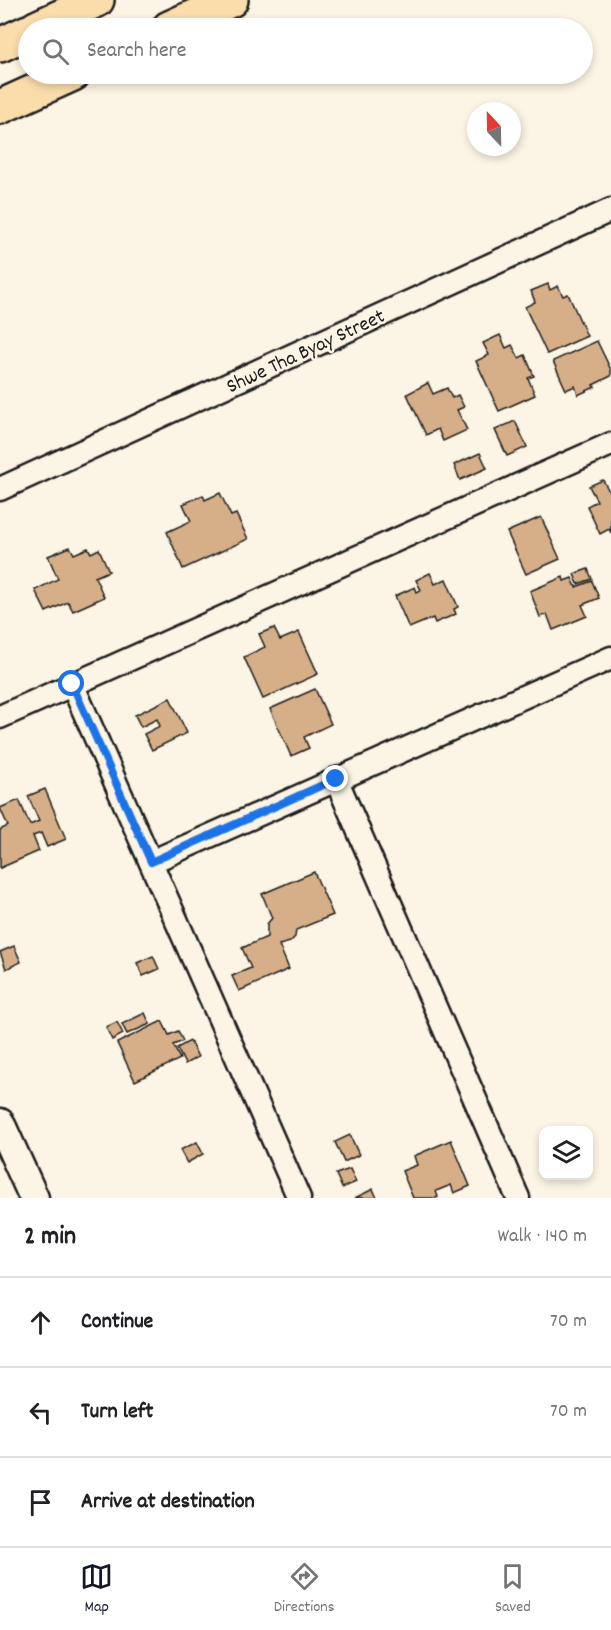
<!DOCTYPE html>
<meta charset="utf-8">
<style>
:root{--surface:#fff;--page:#f6f6f6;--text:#202124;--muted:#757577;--line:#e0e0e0;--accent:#111827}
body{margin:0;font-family:Dekko,sans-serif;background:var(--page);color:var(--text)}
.controls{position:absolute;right:18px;bottom:18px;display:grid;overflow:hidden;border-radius:12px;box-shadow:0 3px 9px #0003}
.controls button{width:54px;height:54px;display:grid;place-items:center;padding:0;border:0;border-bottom:2px solid var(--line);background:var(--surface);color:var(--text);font:30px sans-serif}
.compass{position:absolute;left:467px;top:102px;width:54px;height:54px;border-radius:50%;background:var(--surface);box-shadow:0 3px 9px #0003;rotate:338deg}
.stop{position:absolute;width:18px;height:18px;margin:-14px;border:4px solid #1a73e8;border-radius:50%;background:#fff}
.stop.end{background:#1a73e8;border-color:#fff;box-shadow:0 2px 6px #0008}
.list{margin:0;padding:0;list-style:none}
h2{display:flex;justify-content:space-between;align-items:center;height:78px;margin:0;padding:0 24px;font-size:26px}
h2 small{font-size:20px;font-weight:400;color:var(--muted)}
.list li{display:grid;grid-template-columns:39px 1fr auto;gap:18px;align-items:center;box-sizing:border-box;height:90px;padding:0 24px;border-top:2px solid var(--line)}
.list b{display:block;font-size:22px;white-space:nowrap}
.list em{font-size:20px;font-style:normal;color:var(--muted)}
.icon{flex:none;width:33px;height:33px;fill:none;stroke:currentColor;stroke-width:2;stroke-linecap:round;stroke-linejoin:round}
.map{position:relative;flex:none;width:611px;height:1198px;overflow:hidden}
.search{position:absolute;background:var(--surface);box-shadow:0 3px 9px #0003;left:18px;right:18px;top:18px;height:66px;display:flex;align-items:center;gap:15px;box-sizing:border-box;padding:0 21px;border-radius:33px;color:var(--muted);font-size:22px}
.sheet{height:348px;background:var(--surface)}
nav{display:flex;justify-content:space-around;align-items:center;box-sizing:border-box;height:84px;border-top:2px solid var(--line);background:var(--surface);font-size:16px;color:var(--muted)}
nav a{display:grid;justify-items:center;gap:3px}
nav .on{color:var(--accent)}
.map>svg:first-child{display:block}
.building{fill:#d6af88;stroke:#1c1c1c;stroke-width:1.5}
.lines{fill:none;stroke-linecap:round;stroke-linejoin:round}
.minor-casing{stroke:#1c1c1c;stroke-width:27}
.tertiary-casing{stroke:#1c1c1c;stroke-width:33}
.primary-casing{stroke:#1c1c1c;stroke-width:38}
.minor{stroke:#fcf5e5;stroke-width:22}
.tertiary{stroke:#fcf5e5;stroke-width:28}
.primary{stroke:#faddab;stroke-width:33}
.route{stroke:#1a73e8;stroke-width:8}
.labels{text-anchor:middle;stroke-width:5;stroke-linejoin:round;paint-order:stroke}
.street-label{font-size:21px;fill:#1c1c1c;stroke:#fcf5e5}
</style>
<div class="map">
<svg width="611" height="1198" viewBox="0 0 611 1198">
<rect width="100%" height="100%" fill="#fcf5e5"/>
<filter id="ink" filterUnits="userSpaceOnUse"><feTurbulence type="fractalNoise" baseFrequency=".0167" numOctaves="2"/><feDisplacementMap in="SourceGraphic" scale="12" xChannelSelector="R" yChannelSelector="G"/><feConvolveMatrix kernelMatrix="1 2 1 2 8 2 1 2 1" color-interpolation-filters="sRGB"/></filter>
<g filter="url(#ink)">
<g class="building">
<path d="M548 284 550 290 558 286 563 296 568 294 587 336 547 354 525 307 535 302 531 291Z"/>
<path d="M500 335 506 348 512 345 519 358 525 355 534 376 528 378 535 395 499 411 476 361 489 355 483 343Z"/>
<path d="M597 341 611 370V376L593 385 595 387 578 395 575 386 566 390 553 361Z"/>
<path d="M428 383 433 394 447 388 452 398 458 395 464 407 457 410 467 430 443 441 438 429 426 435 407 394Z"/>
<path d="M515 421 527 447 507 456 495 430Z"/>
<path d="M480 453 487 468 460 480 454 465Z"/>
<path d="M603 480 611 495V533L609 529 600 534 587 506 597 501 589 486Z"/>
<path d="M220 493 231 516 236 514 248 539 183 569 167 532 191 521 183 504 203 495 205 500Z"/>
<path d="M541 517 560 559 526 574 507 532Z"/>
<path d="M70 547 74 554 88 548 91 553 99 549 109 571 95 577 104 597 73 611 68 602 46 612 35 590 58 579 48 556Z"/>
<path d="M588 569 592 579 578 584 574 574Z"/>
<path d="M430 573 435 584 446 579 458 607 454 609 456 614 435 623 433 618 409 628 395 596 415 587 417 592 421 590 416 580Z"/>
<path d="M563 577 564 581 572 578 576 587 592 581 599 598 582 605 587 616 553 630 547 614 540 617 530 591Z"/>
<path d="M274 628 280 640 299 632 318 674 263 699 244 657 265 647 259 634Z"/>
<path d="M315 689 331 724 304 737 309 748 291 756 270 709Z"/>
<path d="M170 698 187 733 152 750 144 734 160 726 157 719 141 727 135 715Z"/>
<path d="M45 789 66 839 47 847 41 833 33 836 39 851 0 868V830L8 826 0 808 19 800 30 825 39 821 28 796Z"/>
<path d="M314 872 333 915 296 930 295 937 290 942 279 945 289 969 239 991 232 976 251 968 242 948 267 937V924L272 918 262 894Z"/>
<path d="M14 946 21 962 6 969 0 952Z"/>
<path d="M153 956 159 969 143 976 137 963Z"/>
<path d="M145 1013 150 1024 127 1034 122 1024Z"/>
<path d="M162 1021 169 1035 178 1031 183 1041 173 1045 180 1059 135 1081 117 1043Z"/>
<path d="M117 1022 123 1034 112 1040 106 1027Z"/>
<path d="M190 1041 198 1057 185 1064 177 1048Z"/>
<path d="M350 1135 359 1155 344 1162 335 1142Z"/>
<path d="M451 1140 470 1186 454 1193 451 1185 436 1191 438 1197 436 1198H413L402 1171 417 1165 414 1156Z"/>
<path d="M197 1142 203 1154 187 1163 180 1150Z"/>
<path d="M350 1169 356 1182 342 1188 336 1174Z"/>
<path d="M373 1189 377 1198H355Z"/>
</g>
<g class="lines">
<g class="minor-casing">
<g id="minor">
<path d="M0 489 611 210"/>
<path d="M72 684 299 1198"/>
<path d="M0 717 611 444"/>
<path d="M336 779 518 1198"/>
<path d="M151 862 611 658"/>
</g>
</g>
<g class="tertiary-casing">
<path id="tertiary" d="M0 1123 34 1198"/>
</g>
<g class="primary-casing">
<g id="primary">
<path d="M36 28 97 0"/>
<path d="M169 28 231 0"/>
<path d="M0 45 28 32"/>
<path d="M0 107 73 74"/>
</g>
</g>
<use href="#minor" class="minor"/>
<use href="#tertiary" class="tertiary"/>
<use href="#primary" class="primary"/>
</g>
</g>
<g class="lines" filter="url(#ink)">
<path class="route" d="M72 684 151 862 336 779"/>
</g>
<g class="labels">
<g class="street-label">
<text transform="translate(305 350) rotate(-25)" y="7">Shwe Tha Byay Street</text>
</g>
</g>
</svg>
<div class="controls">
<button><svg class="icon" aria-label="layers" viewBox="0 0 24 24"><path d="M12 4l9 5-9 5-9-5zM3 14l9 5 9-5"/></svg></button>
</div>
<svg class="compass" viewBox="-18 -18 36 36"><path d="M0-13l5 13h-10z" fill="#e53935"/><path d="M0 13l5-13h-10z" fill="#757577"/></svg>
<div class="stop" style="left:72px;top:684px"></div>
<div class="stop end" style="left:336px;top:779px"></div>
<div class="search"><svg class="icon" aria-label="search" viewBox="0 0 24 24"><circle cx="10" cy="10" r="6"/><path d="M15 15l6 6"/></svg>Search here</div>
</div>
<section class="sheet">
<h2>2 min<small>Walk · 140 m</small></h2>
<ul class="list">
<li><svg class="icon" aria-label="ahead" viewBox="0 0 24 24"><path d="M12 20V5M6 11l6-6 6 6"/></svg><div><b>Continue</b></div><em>70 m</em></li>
<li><svg class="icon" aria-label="left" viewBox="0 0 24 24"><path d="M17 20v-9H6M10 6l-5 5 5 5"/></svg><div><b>Turn left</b></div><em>70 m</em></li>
<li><svg class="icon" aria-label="arrive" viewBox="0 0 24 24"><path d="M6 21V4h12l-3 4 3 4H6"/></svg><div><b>Arrive at destination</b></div></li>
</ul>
</section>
<nav>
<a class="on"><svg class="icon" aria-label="map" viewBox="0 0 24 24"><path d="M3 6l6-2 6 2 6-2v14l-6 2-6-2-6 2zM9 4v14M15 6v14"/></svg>Map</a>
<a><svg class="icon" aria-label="directions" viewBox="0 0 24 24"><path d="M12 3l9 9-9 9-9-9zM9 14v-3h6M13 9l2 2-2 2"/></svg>Directions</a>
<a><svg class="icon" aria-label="saved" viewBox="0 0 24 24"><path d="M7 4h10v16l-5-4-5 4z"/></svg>Saved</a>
</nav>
